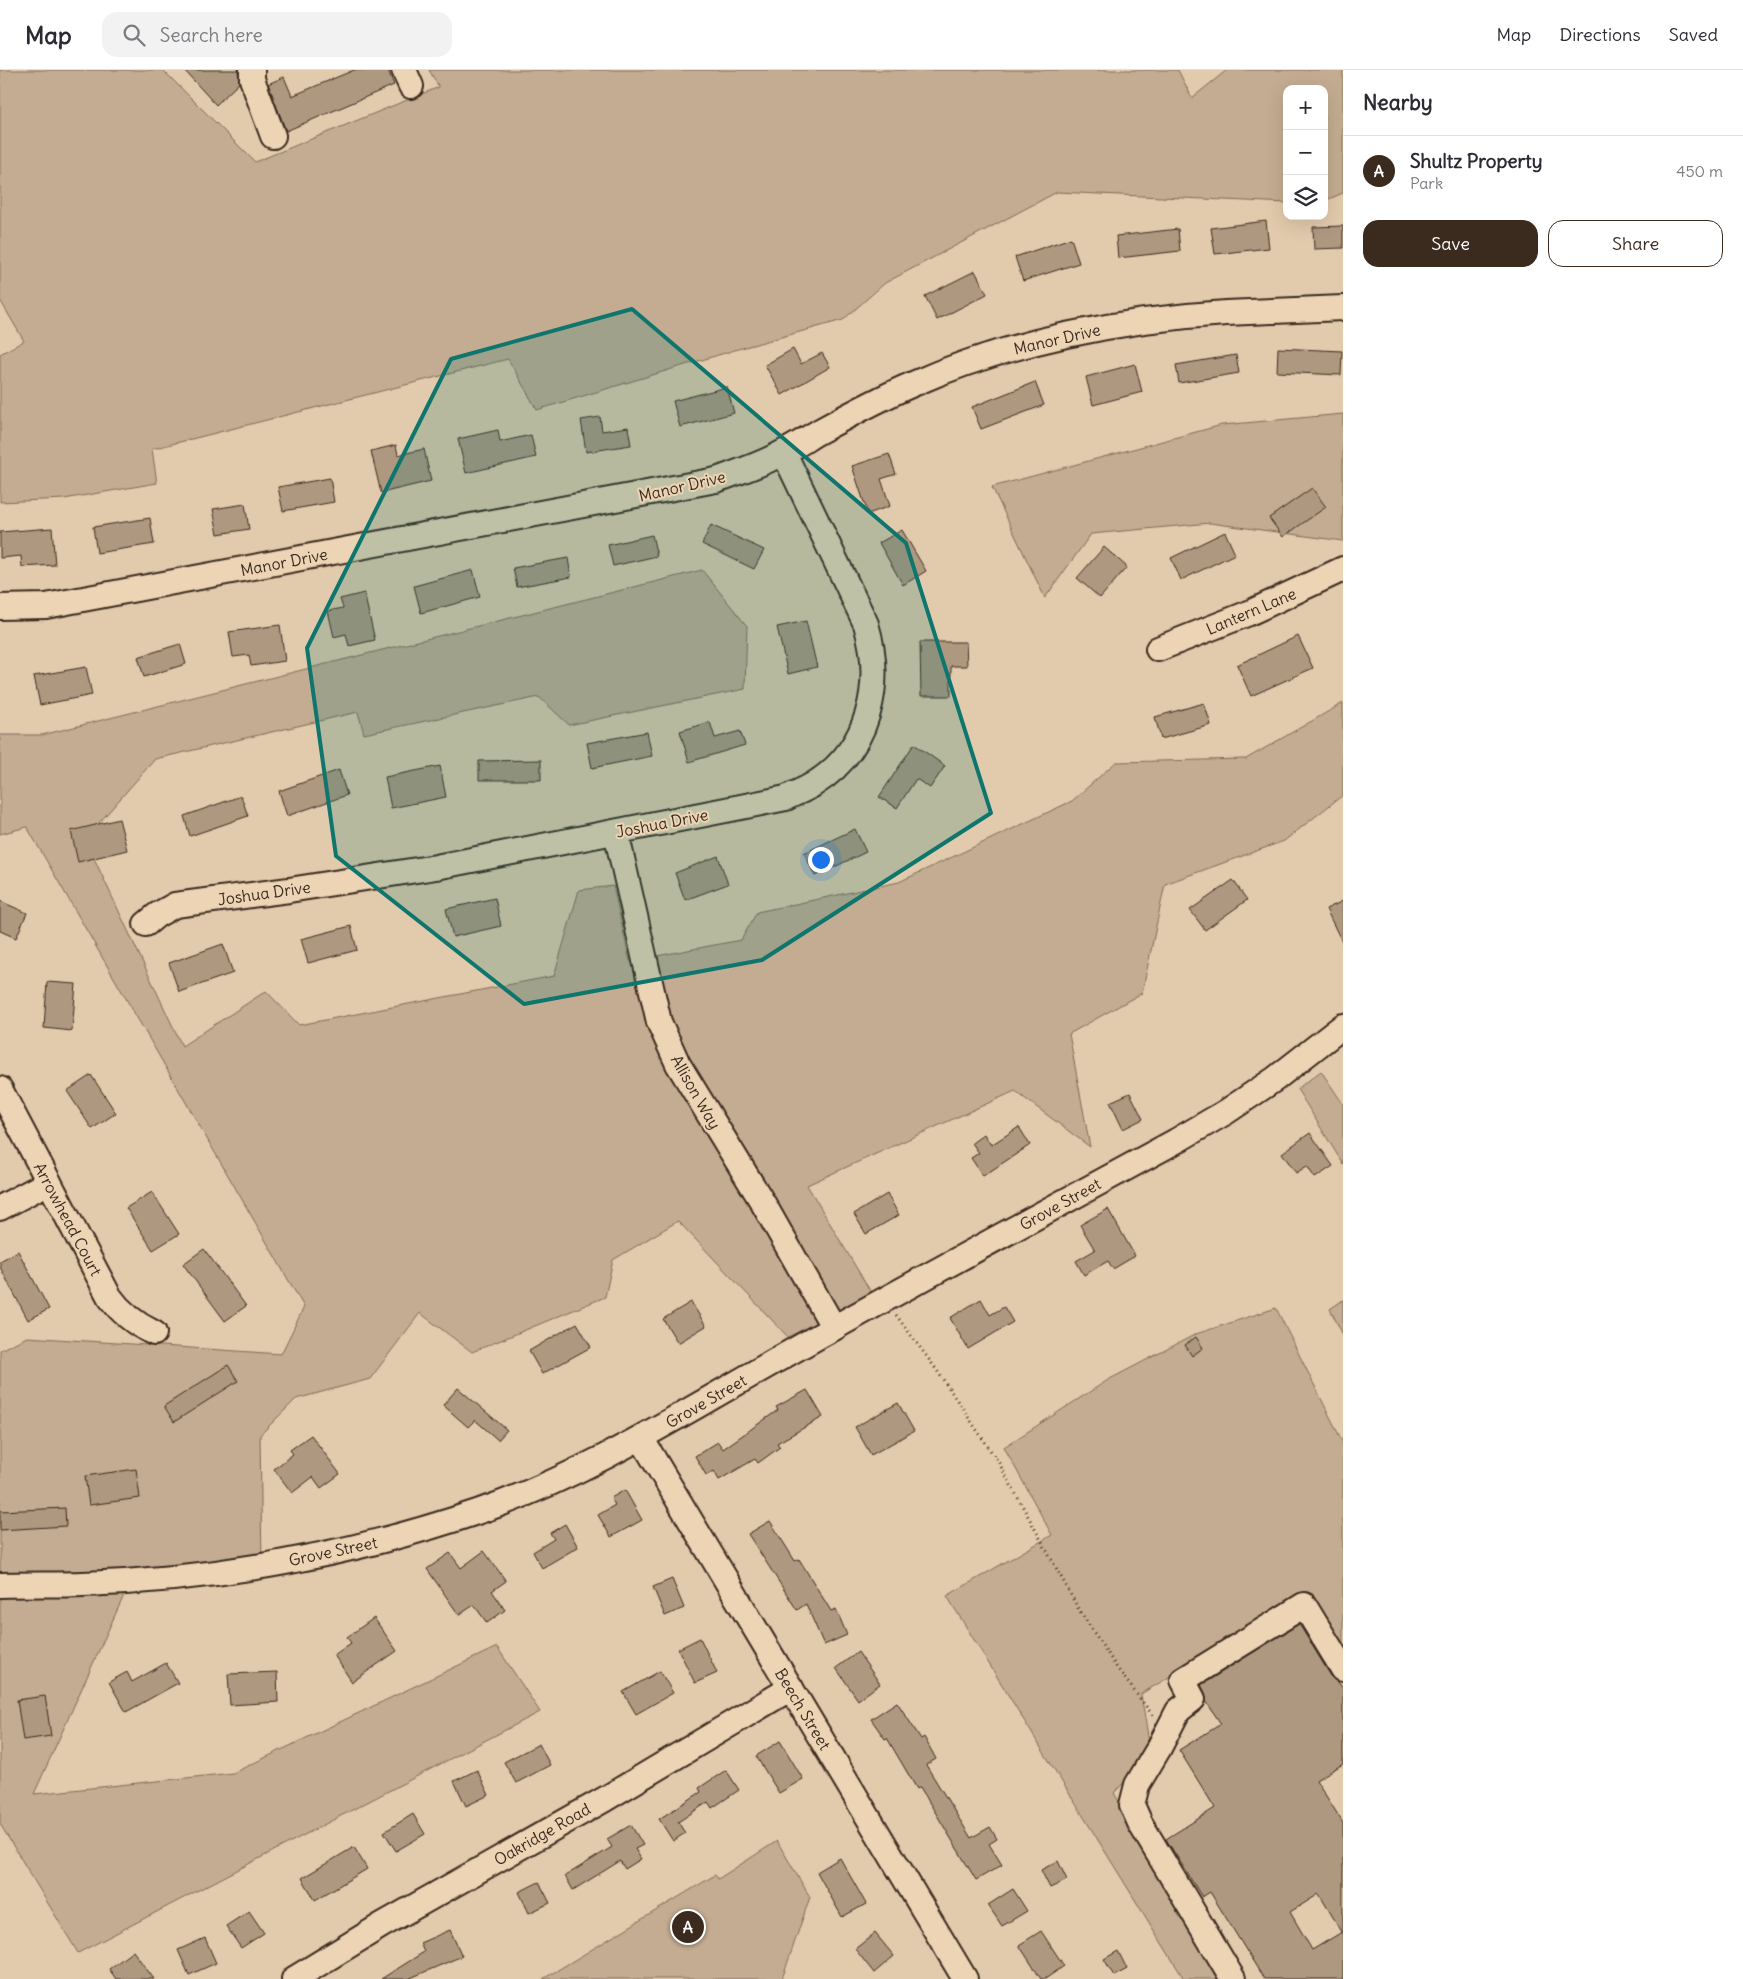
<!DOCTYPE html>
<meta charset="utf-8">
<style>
:root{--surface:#fff;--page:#f2f2f3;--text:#2b2b33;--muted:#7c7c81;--line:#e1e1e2;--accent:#3b2a1e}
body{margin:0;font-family:Delius,sans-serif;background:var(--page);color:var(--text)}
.controls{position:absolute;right:15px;top:15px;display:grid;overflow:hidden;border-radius:10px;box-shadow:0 5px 20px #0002}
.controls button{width:45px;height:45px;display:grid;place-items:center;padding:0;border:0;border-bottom:1px solid var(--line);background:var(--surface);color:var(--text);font:25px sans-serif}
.you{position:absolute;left:820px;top:789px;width:18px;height:18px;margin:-12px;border:4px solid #fff;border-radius:50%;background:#1a73e8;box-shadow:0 0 0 8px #1a73e833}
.badge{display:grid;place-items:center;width:32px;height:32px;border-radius:50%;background:var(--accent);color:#fff;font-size:16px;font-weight:700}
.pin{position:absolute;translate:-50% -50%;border:2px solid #fff;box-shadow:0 1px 5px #0006}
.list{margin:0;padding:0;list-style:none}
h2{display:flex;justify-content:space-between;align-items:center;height:65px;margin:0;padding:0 20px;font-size:21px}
h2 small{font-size:16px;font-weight:400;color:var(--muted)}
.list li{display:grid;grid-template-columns:32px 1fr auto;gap:15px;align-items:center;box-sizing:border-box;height:70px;padding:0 20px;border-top:1px solid var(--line)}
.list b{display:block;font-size:19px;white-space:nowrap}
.list p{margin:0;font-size:16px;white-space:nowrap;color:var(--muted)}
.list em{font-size:16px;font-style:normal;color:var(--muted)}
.actions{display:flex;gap:10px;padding:15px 20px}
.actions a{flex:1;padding:11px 0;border:1px solid var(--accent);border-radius:15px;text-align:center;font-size:18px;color:var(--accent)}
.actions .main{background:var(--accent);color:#fff}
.icon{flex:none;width:28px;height:28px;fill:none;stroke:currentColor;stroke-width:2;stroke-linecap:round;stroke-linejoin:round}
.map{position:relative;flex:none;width:1343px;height:1909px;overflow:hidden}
header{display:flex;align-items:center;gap:30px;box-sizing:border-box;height:70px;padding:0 25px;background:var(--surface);border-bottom:1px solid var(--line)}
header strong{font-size:24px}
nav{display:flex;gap:28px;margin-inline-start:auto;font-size:18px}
.search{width:350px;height:45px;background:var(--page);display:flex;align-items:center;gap:12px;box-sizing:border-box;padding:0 18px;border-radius:15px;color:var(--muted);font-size:19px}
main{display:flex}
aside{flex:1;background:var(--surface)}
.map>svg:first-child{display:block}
.green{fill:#c3ac91;stroke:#7f6b58}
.building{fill:#ae9880;stroke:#3b2a1e;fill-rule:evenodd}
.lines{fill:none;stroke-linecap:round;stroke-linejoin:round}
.minor-casing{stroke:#3b2a1e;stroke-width:28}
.path{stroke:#3b2a1e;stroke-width:3;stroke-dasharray:1 4;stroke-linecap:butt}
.minor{stroke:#ecd4b5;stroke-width:24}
.marked{fill:#0f766e;fill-opacity:0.2;stroke:#0f766e;stroke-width:4;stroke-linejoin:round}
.labels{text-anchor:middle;stroke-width:4;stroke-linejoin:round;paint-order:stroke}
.street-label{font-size:16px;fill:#3b2a1e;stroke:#ecd4b5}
</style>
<header>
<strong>Map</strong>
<div class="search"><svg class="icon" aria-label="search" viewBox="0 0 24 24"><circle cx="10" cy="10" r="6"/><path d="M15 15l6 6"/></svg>Search here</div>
<nav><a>Map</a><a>Directions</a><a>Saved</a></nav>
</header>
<main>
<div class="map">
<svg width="1343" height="1909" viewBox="0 0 1343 1909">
<rect width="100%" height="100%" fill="#e2caac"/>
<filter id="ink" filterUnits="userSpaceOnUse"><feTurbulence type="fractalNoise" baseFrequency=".02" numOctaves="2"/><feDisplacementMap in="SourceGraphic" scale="10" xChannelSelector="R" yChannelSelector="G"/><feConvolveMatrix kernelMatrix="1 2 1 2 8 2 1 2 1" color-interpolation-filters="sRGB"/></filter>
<g filter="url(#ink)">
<g class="green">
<path d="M0 0H163L255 92 439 17 429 0H1178L1192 28 1227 0H1343V123L1324 131V19H1287V133L1057 122 885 213 843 250 738 279 537 340 508 289 152 379 157 413 64 429 0 432V284L24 271 0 230Z"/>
<path d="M1343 344V471L1210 453 1091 464 1045 528 992 417 1222 355Z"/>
<path d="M702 500 747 556 745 619 569 655 539 627 364 664 358 642 155 689 85 769 182 976 266 921 299 955 554 906 579 820 613 816 630 891 741 870 757 842 899 812 1072 731 1116 692 1246 689 1343 633V725L1284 771 1165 814 1142 923 1069 964 1090 1077 1015 1021 807 1115 872 1224 788 1267 678 1151 613 1190 605 1227 472 1282 420 1243 370 1309 296 1329 260 1365 262 1495 130 1512 34 1724 233 1703 497 1577 540 1642 78 1883 0 1754V1280L27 1267 281 1284 304 1237 27 757 0 764V665H42Z"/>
<path d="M1321 1001 1343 1034V1094L1297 1019Z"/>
<path d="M1343 1230V1265L1330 1239Z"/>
<path d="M1276 1238 1343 1373V1585L1307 1524 1141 1624 1151 1684 1114 1723 1225 1909H1184L947 1526 1052 1465 1004 1377 1108 1310 1196 1264Z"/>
<path d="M777 1771 810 1827 782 1909H543L715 1805 718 1809Z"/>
</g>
<g class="building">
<path d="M184 0H238L239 13 216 35Z"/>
<path d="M354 0H388L394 15 286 61 268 14 284 7 292 26Z"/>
<path d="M1266 151 1269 178 1215 184 1211 158Z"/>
<path d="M1343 156V178L1314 179 1313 157Z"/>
<path d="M1178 159 1180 181 1118 188 1116 166Z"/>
<path d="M1071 168 1079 193 1023 211 1015 187Z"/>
<path d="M975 201 987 224 937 250 925 226Z"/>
<path d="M1278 278 1342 281 1341 305 1277 302Z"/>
<path d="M793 279 801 294 822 283 830 297 782 325 765 295Z"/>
<path d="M1236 285 1239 303 1179 313 1176 295Z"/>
<path d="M1135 294 1142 322 1093 335 1086 307Z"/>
<path d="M1035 312 1044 335 981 359 972 337Z"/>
<path d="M727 317 734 343 680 357 673 331Z"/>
<path d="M600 347 602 361 628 357 631 375 586 382 581 350Z"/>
<path d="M498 360 500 372 531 365 536 387 466 403 458 369Z"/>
<path d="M396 375 398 385 424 379 431 411 381 423 371 381Z"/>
<path d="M889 384 896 404 881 409 890 436 868 444 852 396Z"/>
<path d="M330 408 334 432 283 441 278 417Z"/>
<path d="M1312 418 1326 437 1283 467 1269 448Z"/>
<path d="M245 434 249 459 218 464 213 439Z"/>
<path d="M150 448 154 474 97 483 93 457Z"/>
<path d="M711 455 764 480 754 499 702 474Z"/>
<path d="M52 458 55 495 22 497 21 486 0 488V462Z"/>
<path d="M902 460 926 501 903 515 879 473Z"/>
<path d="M1225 462 1235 484 1181 510 1171 488Z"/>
<path d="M652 465 657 486 613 496 608 475Z"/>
<path d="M1104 477 1127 497 1100 528 1077 508Z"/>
<path d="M568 488 571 507 517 517 513 498Z"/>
<path d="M473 500 480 527 421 543 414 516Z"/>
<path d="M364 523 375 570 349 576 346 564 334 567 328 541 343 538 340 529Z"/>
<path d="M806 551 817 597 788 604 777 557Z"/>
<path d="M280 555 285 591 251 596 249 585 233 587 229 562Z"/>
<path d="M1298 566 1313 598 1251 626 1237 595Z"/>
<path d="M920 572H966L967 596H951V626H921Z"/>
<path d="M180 574 186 594 144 607 138 587Z"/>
<path d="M86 597 92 625 40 635 34 606Z"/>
<path d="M1204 633 1211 655 1161 669 1155 647Z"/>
<path d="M710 652 715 668 740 661 745 675 689 692 680 661Z"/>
<path d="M647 662 652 686 592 698 587 673Z"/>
<path d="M914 674 945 696 930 718 916 709 897 738 879 727Z"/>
<path d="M541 690V710H479V691Z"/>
<path d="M440 696 446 727 391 738 385 707Z"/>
<path d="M339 700 347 725 287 746 279 721Z"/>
<path d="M241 726 248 746 190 766 184 746Z"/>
<path d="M119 749 127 780 78 792 71 761Z"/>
<path d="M855 759 866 782 815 806 804 783Z"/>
<path d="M718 786 728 814 685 830 675 803Z"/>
<path d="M1233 810 1247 830 1205 860 1190 840Z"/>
<path d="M495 828 501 856 453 867 446 839Z"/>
<path d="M0 831 27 843 16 868 0 861Z"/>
<path d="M1343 831V874L1326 839Z"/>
<path d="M351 856 357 880 308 893 301 869Z"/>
<path d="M223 874 233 903 179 922 169 893Z"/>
<path d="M47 912 76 914 72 961 44 958Z"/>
<path d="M91 1005 116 1043 92 1059 67 1021Z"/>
<path d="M1130 1023 1143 1049 1123 1059 1110 1032Z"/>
<path d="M1019 1057 1030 1075 983 1106 971 1088 979 1083 972 1073 984 1064 991 1075Z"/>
<path d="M1310 1063 1333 1096 1315 1108 1307 1096 1296 1103 1282 1083Z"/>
<path d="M152 1122 179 1164 153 1180 126 1138Z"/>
<path d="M887 1124 899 1145 866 1164 854 1144Z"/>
<path d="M1108 1139 1135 1186 1113 1199 1108 1191 1084 1205 1076 1191 1095 1180 1080 1155Z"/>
<path d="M204 1179 246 1236 225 1251 183 1194Z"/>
<path d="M18 1181 49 1239 28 1250 0 1197V1191Z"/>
<path d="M981 1229 990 1245 1004 1237 1013 1252 968 1279 950 1248Z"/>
<path d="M691 1232 706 1256 678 1273 663 1249Z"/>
<path d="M577 1253 591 1277 542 1304 529 1281Z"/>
<path d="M1196 1267 1203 1278 1192 1286 1185 1275Z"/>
<path d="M228 1295 238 1311 174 1352 164 1336Z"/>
<path d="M458 1318 507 1360 498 1370 475 1350 468 1357 443 1335Z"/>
<path d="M807 1320 823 1347 777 1373 780 1377 758 1393 755 1389 719 1410 714 1401 706 1405 695 1386 718 1372 723 1379 778 1340 776 1337Z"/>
<path d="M898 1333 914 1361 871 1385 855 1357Z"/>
<path d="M311 1365 340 1404 321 1418 313 1407 292 1423 274 1399 293 1384 290 1380Z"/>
<path d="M136 1399 140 1428 89 1435 85 1406Z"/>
<path d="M625 1420 642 1450 611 1467 598 1445 615 1435 611 1428Z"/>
<path d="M65 1438 66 1456 0 1460V1441Z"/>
<path d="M770 1451 795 1491 799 1489 831 1541 836 1539 847 1565 824 1575 806 1534 797 1540 748 1464Z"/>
<path d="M565 1454 578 1477 542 1498 533 1482 554 1469 550 1463Z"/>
<path d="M484 1481 506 1511 492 1521 505 1540 487 1553 474 1535 459 1545 427 1499 450 1483 461 1498Z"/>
<path d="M672 1509 684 1538 665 1546 653 1517Z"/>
<path d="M374 1548 397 1581 352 1612 334 1585 351 1573 347 1567Z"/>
<path d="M1299 1554 1331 1606 1338 1612 1343 1619V1694L1316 1710 1343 1753V1909H1264L1210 1822 1202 1827 1166 1769 1215 1738 1179 1680 1221 1654 1206 1631 1205 1623 1201 1615ZM1319 1824 1342 1862 1312 1880 1290 1842Z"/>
<path d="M700 1568 717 1603 695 1613 678 1579Z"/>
<path d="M858 1582 880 1614 858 1630 836 1598Z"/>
<path d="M166 1593 178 1613 126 1642 109 1612 127 1602 132 1612Z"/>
<path d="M660 1601 673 1623 636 1644 623 1622Z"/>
<path d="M277 1602 278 1632 230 1635 228 1604Z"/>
<path d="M45 1626 51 1666 23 1670 17 1630Z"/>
<path d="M897 1632 921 1669 924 1667 936 1689 926 1695 971 1768 990 1757 997 1769 989 1774 1002 1795 976 1810 920 1717 917 1719 887 1668 885 1669 871 1649Z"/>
<path d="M780 1671 803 1709 779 1723 756 1686Z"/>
<path d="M539 1674 550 1695 516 1713 504 1692Z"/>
<path d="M477 1700 489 1725 466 1736 454 1711Z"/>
<path d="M726 1700 739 1720 712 1738 708 1732 678 1752 685 1763 673 1771 659 1749 701 1722 699 1718Z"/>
<path d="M413 1744 425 1764 396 1781 384 1762Z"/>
<path d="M631 1755 643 1775 635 1779 641 1789 625 1799 620 1791 573 1820 565 1806 612 1777 607 1769Z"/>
<path d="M354 1777 367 1799 315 1830 302 1808Z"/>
<path d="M840 1788 866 1834 842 1847 817 1802Z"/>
<path d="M1058 1791 1067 1810 1050 1818 1041 1800Z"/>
<path d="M539 1812 550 1833 529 1843 519 1822Z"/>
<path d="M1013 1819 1027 1841 1002 1856 988 1835Z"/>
<path d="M249 1841 264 1863 241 1878 226 1856Z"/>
<path d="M450 1860 462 1886 408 1909H381L424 1882 420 1873Z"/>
<path d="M1041 1861 1064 1896 1045 1909H1041L1019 1875Z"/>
<path d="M875 1863 894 1886 874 1903 855 1879Z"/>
<path d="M205 1868 216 1893 189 1905 178 1880Z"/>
<path d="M133 1881 154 1909H116L109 1899Z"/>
<path d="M1118 1881 1127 1899 1114 1906 1104 1889Z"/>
</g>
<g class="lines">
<g class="minor-casing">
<g id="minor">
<path d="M252 0V9L273 66"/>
<path d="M404 0 411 16"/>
<path d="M0 537 46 536 716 410C738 402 761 395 782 383 795 377 806 369 818 362 849 345 880 328 913 314 1008 272 1122 249 1226 243 1265 241 1304 240 1343 238"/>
<path d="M1158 579 1249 543 1343 499"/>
<path d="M616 762 659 952 678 994 763 1133 834 1258"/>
<path d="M146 854 157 845 175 835 289 820 436 797 786 728C795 723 805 720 814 714 870 679 884 614 866 554L784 383"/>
<path d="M0 1019 109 1226C121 1243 135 1254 154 1263"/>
<path d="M0 1138 49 1112"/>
<path d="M641 1368 965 1909"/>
<path d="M0 1515C28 1514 56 1515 83 1514 216 1510 354 1484 480 1441 588 1404 683 1343 782 1287 912 1213 1044 1143 1176 1071L1226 1042 1275 1009 1343 956"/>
<path d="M294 1909 382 1855 605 1729 791 1618"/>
<path d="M1233 1909 1140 1753 1132 1735 1137 1715 1159 1678 1178 1641 1193 1629 1183 1610 1304 1535 1343 1599"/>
</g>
</g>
<path class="path" d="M896 1245 936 1299 999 1393 1078 1538 1117 1598 1154 1647"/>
<use href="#minor" class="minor"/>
</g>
</g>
<path class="marked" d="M632 239 906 473 991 743 762 890 524 934 336 786 307 578 451 289Z"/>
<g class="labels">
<g class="street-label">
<text transform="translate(1057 269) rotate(-13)" y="6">Manor Drive</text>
<text transform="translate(682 416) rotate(-13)" y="6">Manor Drive</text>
<text transform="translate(284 492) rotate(-11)" y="6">Manor Drive</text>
<text transform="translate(1251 541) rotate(-23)" y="6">Lantern Lane</text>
<text transform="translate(662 753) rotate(-11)" y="6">Joshua Drive</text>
<text transform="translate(264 823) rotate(-8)" y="6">Joshua Drive</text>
<text transform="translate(696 1022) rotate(60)" y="6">Allison Way</text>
<text transform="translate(1060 1134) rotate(-29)" y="6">Grove Street</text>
<text transform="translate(68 1149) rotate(62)" y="6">Arrowhead Court</text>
<text transform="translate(706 1331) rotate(-30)" y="6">Grove Street</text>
<text transform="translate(333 1481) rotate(-12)" y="6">Grove Street</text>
<text transform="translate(803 1639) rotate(59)" y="6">Beech Street</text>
<text transform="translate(542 1764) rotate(-30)" y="6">Oakridge Road</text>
</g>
</g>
</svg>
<div class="controls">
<button>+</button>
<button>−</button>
<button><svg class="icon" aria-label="layers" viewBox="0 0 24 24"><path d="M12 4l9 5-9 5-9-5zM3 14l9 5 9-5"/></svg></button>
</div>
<div class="you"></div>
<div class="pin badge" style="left:688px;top:1857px">A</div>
</div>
<aside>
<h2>Nearby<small></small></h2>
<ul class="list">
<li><span class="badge">A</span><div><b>Shultz Property</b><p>Park</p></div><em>450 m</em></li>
</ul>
<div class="actions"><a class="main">Save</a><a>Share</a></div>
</aside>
</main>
